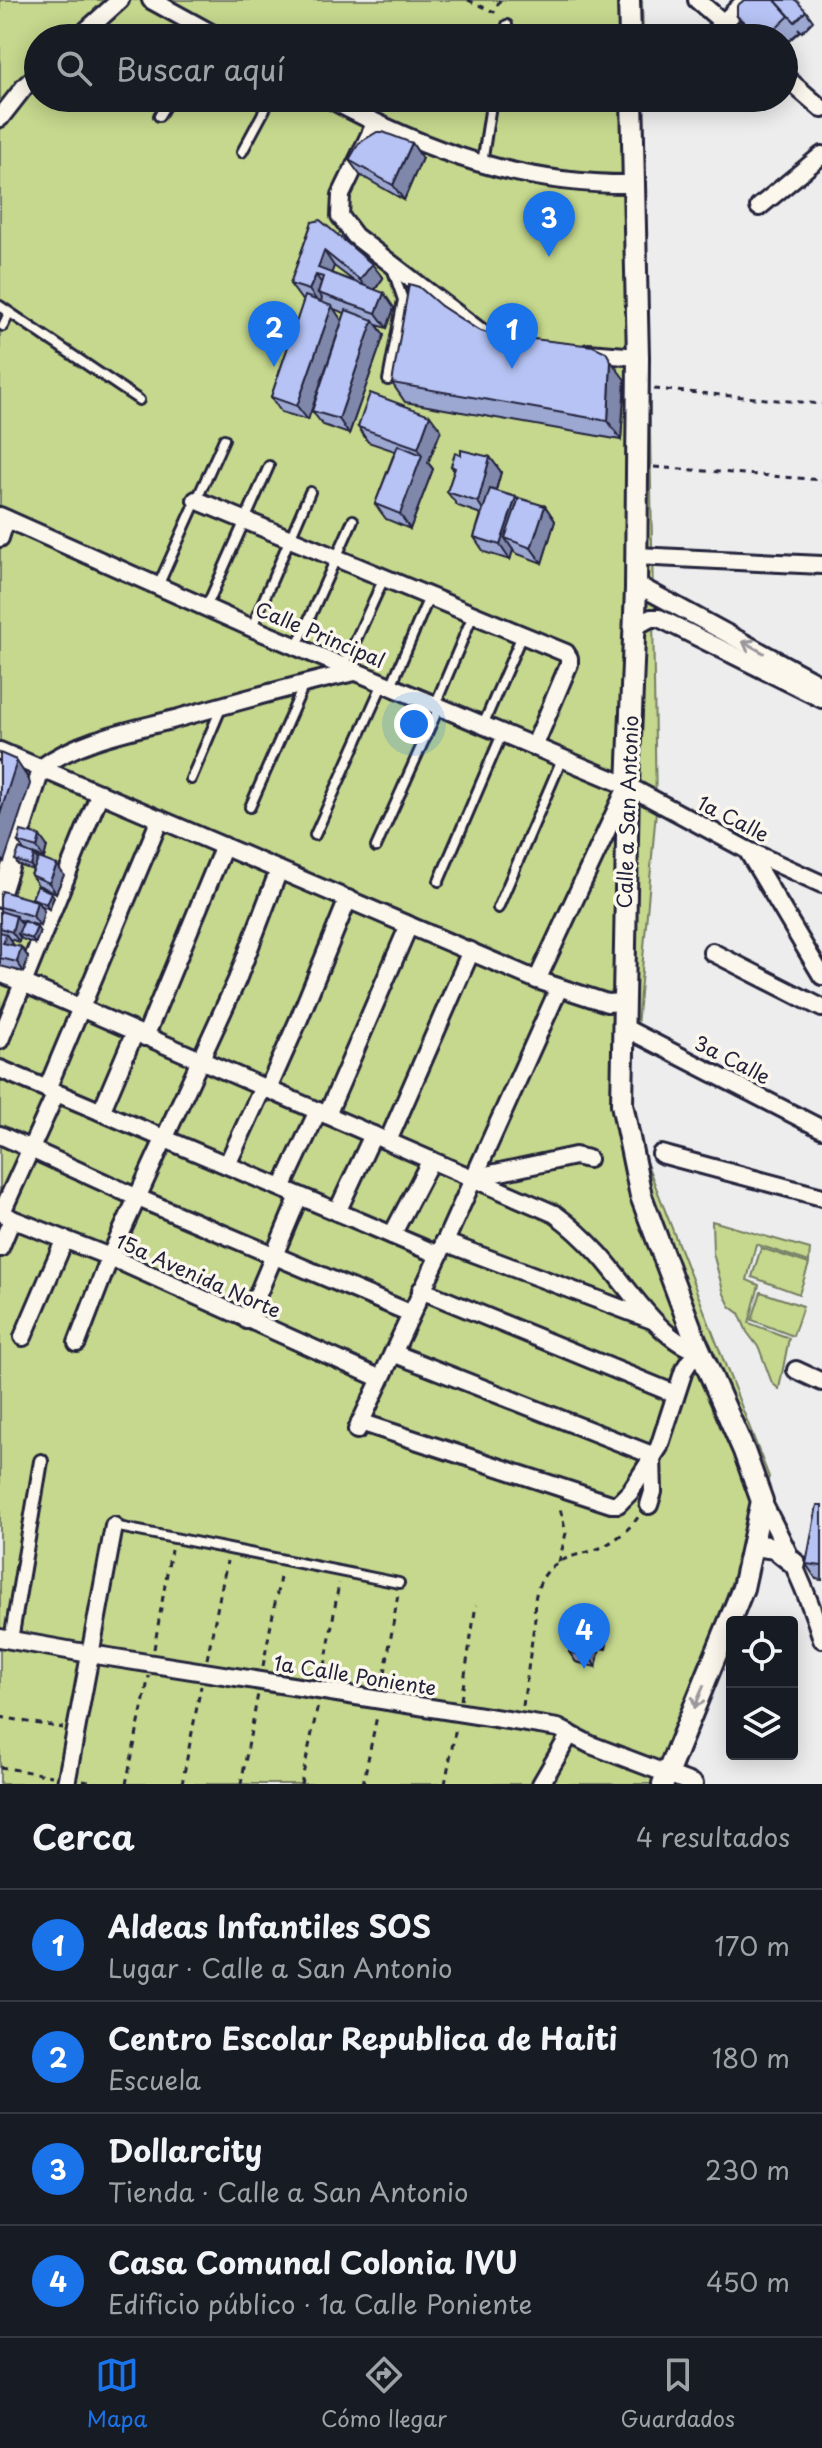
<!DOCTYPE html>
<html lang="es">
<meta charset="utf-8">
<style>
:root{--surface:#171b24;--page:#242831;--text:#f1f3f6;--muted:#9ea1a6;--line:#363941;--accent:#1a73e8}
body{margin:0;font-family:"Playpen Sans",sans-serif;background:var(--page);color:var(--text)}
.controls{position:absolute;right:24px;bottom:24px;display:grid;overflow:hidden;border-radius:8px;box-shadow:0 4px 20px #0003}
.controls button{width:72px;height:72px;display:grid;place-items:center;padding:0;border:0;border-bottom:2px solid var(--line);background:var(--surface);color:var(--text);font:40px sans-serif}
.you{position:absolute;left:414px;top:724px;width:28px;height:28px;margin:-20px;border:6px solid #fff;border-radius:50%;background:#1a73e8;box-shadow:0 0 0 12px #1a73e833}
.badge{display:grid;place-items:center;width:52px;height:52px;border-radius:50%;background:var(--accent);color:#fff;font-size:26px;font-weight:700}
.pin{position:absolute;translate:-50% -66px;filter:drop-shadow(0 2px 4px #0008)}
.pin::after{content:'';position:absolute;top:42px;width:28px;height:24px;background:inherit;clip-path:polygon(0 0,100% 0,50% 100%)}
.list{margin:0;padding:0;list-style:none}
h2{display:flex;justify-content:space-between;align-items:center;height:104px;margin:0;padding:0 32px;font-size:34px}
h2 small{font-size:26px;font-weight:400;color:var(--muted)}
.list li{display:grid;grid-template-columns:52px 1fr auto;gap:24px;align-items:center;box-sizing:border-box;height:112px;padding:0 32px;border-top:2px solid var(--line)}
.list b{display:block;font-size:30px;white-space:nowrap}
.list p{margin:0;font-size:26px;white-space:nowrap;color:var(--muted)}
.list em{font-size:26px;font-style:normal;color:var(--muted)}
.icon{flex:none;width:44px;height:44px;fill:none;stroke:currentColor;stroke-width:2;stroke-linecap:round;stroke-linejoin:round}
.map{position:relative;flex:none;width:822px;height:1784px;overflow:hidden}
.search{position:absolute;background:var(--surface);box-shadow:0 4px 20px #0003;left:24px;right:24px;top:24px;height:88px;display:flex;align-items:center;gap:20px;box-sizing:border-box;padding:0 28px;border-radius:44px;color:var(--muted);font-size:30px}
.sheet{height:552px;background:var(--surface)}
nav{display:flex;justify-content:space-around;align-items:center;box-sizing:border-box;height:112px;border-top:2px solid var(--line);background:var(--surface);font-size:22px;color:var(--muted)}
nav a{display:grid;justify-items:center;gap:4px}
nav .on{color:var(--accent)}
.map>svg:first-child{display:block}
.green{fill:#c5d88d;stroke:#747d64;stroke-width:2}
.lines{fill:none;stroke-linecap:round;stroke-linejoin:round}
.service-casing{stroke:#22223b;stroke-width:14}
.pedestrian-casing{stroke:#22223b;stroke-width:18}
.minor-casing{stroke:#22223b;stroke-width:22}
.tertiary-casing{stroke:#22223b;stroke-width:26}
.path{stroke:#22223b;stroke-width:3;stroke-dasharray:6 6;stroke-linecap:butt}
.service{stroke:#fbf7ec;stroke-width:8}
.pedestrian{stroke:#fbf7ec;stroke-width:12}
.minor{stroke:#fbf7ec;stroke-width:16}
.tertiary{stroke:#fbf7ec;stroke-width:20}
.wall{fill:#9da8d2;stroke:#22223b;stroke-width:2;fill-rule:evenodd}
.shaded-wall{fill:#7f88ab;stroke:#22223b;stroke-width:2}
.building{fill:#b6c3f4;stroke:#22223b;stroke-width:2}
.oneway{stroke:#99979c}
.labels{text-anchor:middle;stroke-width:7;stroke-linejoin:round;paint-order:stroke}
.street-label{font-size:20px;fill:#22223b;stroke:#fbf7ec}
</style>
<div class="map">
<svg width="822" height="1784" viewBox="0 0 822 1784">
<rect width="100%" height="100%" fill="#ededee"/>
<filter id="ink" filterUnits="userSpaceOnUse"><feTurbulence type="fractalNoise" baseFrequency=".0125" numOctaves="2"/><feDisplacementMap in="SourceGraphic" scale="16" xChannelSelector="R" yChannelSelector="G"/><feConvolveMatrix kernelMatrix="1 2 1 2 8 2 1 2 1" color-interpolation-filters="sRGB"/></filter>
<g filter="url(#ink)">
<g class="green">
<path d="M0 0H642L643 38H38V98H644L653 599 662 607 653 613 656 811 629 1118 769 1477 659 1784H0Z"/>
<path d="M712 1221 810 1249 809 1262 756 1244 747 1280 759 1285 749 1323 789 1338 779 1389 772 1383 759 1348 747 1332 739 1313 730 1306 724 1294 713 1253Z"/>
<path d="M761 1248 809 1264 799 1294 752 1277Z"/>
<path d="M761 1292 803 1306 793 1336 752 1320Z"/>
</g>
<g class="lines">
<g class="service-casing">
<g id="service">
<path d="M504 38 507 25"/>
<path d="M159 116 170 98"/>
<path d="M242 152 271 98"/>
<path d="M482 164 492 98"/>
<path d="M0 306 139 400"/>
<path d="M3 326 9 313"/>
<path d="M388 380 403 300 392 268"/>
<path d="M158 586 224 439"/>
<path d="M206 608 269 466"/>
<path d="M252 627 310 492"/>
<path d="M297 646 353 520"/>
<path d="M344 666 384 578"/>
<path d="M391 686 429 597"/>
<path d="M435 705 473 615"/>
<path d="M483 725 522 635"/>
<path d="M191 779 222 706"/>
<path d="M250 807 303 687"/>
<path d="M315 835 383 683"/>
<path d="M376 847 439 707"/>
<path d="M439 881 502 734"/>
<path d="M498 908 562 759"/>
<path d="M114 1526 399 1583"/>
</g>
</g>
<g class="pedestrian-casing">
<path id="pedestrian" d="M11 1640 41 1461"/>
</g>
<g class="minor-casing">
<g id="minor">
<path d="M151 0 220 38"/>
<path d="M697 0 741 38"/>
<path d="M78 38 120 0"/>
<path d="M708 38 746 0"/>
<path d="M784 76 822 109"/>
<path d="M328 98C427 152 520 185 633 184"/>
<path d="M0 118 25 86 38 74"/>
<path d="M375 124 341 195 340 216 355 236 487 337"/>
<path d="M759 207 822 155"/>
<path d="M588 353 638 357"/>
<path d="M196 500 566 653 569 658V664L534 747"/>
<path d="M0 516 252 628 628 786 747 850 822 884"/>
<path d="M0 538 6 519"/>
<path d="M636 556 822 565"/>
<path d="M636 584 822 685"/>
<path d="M634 627 651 618H659L822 699"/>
<path d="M0 751 537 980 607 1003 623 1002"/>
<path d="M747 850 822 976"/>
<path d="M0 899 42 767C81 739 129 731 175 719 235 702 294 685 355 672"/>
<path d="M712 952 822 1008"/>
<path d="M0 973 555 1214C570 1225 585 1239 598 1253 627 1284 659 1342 701 1352"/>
<path d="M537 980 627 787"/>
<path d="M623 1027 822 1129"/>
<path d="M145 1037 224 846"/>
<path d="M0 1040 100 793"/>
<path d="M0 1069 439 1255"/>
<path d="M47 1089 160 819"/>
<path d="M268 1089 299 1019 348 899"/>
<path d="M101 1112 135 1032"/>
<path d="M327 1115 409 925"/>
<path d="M0 1135 138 1198 410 1313"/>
<path d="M388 1141 471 951"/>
<path d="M661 1154 822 1197"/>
<path d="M227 1165 263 1087"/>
<path d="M472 1178 575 1156 588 1159"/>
<path d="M282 1188 318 1111"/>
<path d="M0 1211 12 1219 110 1257 379 1378"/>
<path d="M2 1212 56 1093"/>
<path d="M337 1212 373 1135"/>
<path d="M392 1235 431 1160"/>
<path d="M444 1242 652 1320"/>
<path d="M0 1248 12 1219"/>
<path d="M421 1290 675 1394"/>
<path d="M247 1320 299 1196"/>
<path d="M23 1337 64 1241"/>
<path d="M77 1343 110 1257 237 980 279 870"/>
<path d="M393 1353 652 1455"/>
<path d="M796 1370 822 1382"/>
<path d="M360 1422 611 1504H618L630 1492 659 1447 684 1370 689 1362 701 1352"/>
<path d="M357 1430 439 1255 559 988"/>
<path d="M762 1501C786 1547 807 1590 822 1639"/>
<path d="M649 1505 653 1492 652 1456"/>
<path d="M0 1638 90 1654 558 1728 591 1745 694 1784"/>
<path d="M66 1784 114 1526"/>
<path d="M541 1784 570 1734"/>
</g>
</g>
<g class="tertiary-casing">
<g id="tertiary">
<path d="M629 0 630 38"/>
<path d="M632 98 638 357 636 589 628 786 622 1104 641 1196 694 1337 744 1451 762 1501 743 1588 663 1784"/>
<path d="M753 1545 775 1548 795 1564"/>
</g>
</g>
<g class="path">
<path d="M468 0 494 12 500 0"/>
<path d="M654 389 822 404"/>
<path d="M654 467 822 480"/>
<path d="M559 1562 566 1533 559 1504"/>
<path d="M154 1649 171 1550"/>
<path d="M207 1659 227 1561"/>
<path d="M263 1666 281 1572"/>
<path d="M323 1678 339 1583"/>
<path d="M383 1685 398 1594"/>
<path d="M461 1700 476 1605"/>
<path d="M523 1706 535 1618C532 1594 541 1570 563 1560 575 1554 588 1553 600 1548 615 1541 629 1530 639 1516"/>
<path d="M0 1717 63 1728"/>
<path d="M0 1767 52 1776"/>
<path d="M83 1781 102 1784"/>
<path d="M126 1784 149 1676"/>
<path d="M182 1784 201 1686"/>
<path d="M241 1784 258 1694"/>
<path d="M301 1784 318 1705"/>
<path d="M363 1784 377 1716"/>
<path d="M445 1784 456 1727"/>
</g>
<use href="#service" class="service"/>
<use href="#pedestrian" class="pedestrian"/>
<use href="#minor" class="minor"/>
<use href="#tertiary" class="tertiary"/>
</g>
<g class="wall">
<path d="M806 11 813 21 802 32 798 28 800 31 784 45V38H756L748 31 737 16Z"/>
<path d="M412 143 422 158 404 200 360 175 349 160Z"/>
<path d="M312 222 383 278 375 290 394 308 387 328 377 325 384 335 349 434 323 425 312 411 345 313 334 309 308 420 281 412 271 397 304 300 301 299 290 284ZM334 266 355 282 331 274Z"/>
<path d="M441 306 478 330 625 380 621 440 405 402 392 383Z"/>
<path d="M358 427 441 430 428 463 433 469 410 529 386 519 375 504 395 451 368 442Z"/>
<path d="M490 457 501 472 496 491 518 500 545 506 555 521 542 563 515 553 513 550 510 560 484 552 474 537 481 514 458 506 447 492 454 471 451 466Z"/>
<path d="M18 842 47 846 44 858 35 855 38 860 64 875 56 893 38 885 31 875 33 870 18 865 15 860 24 851Z"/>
<path d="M51 892 54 897 49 909 40 905 44 911 40 926 19 920 22 924 40 932 35 944 22 939 20 937 19 942 10 939 12 945 21 947 28 957 24 972 0 966V911L1 912 0 910V897L33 900 32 898Z"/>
<path d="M822 1505V1580L816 1579 806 1564Z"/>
<path d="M598 1631 607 1642 606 1649 600 1648 596 1667 576 1662 569 1652 572 1639 568 1633Z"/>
</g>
<g class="shaded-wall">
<path d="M412 143 422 158 404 200 393 185Z"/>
<path d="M324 251 334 266 328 283 318 268Z"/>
<path d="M372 264 383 278 371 295 360 280Z"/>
<path d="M316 275 326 290 318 293 322 298 320 305 309 290Z"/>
<path d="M384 293 394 308 387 328 376 313Z"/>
<path d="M332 306 342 321 308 420 297 406Z"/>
<path d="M373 320 384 335 349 434 339 419Z"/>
<path d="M611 361 625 380 621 440 608 421Z"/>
<path d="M430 415 441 430 428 463 433 469 410 529 400 514 422 455 418 448Z"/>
<path d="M490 457 501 472 488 517 478 502Z"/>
<path d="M516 497 526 512 505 538 513 550 510 560 500 545Z"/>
<path d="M545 506 555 521 542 563 531 548Z"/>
<path d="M16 760 29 780 30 784 4 862 0 857V814Z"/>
<path d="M40 836 47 846 44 858 37 848Z"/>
<path d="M34 855 38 860 34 871 31 866Z"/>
<path d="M57 865 64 875 56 893 49 883Z"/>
<path d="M51 892 54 897 49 909 46 904Z"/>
<path d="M37 901 44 911 40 926 33 916Z"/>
<path d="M16 916 23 926 18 934 20 937 19 942 12 932Z"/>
<path d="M37 927 40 932 35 944 32 939Z"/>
<path d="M6 934 13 944 10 953 3 943Z"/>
<path d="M21 947 28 957 24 972 17 962Z"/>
<path d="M600 1632 607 1642 606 1649 598 1639Z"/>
<path d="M593 1638 600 1648 596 1667 589 1657Z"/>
</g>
<g class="building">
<path d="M744 0H775L789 16 766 38H762L737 16V6Z"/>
<path d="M775 0H796L806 11 795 22Z"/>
<path d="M377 132H383L412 143 393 185 349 160 359 143Z"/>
<path d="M320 220 372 264 360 280 324 251 318 268 384 293 376 313 318 293 323 277 316 275 309 290 290 284 312 222Z"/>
<path d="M409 284 419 287 441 306 478 330 490 334 593 346 606 352 611 361 608 421 392 383Z"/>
<path d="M305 296 332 306 297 406 271 397Z"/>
<path d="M346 310 373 320 339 419 312 411Z"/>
<path d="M370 393 430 415 418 448 358 427Z"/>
<path d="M398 445 422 455 400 514 375 504Z"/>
<path d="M461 450 490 457 478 502 447 492 455 468 451 466 455 453 461 455Z"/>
<path d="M490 489 516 497 500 545 474 537Z"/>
<path d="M519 498 545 506 531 548 505 538Z"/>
<path d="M0 753 16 760V764L0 814Z"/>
<path d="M21 831 40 836 37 848 18 842Z"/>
<path d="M19 849 34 855 31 866 15 860Z"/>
<path d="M39 858 57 865 49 883 31 875Z"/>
<path d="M37 886 51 892 46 904 32 898Z"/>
<path d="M2 891 37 901 33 916 0 907V897Z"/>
<path d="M0 911 16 916 12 932 0 928Z"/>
<path d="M24 921 37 927 32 939 18 934Z"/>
<path d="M0 932 6 934 3 943 21 947 17 962 0 958Z"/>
<path d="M817 1505H822V1566L806 1564Z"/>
<path d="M571 1618 592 1623 591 1628 600 1632 598 1639 593 1638 589 1657 569 1652 572 1634 568 1633Z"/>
</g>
<defs><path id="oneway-shaft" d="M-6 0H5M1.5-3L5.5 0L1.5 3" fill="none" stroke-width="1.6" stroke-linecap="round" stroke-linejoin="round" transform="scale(2)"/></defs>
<g class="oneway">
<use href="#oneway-shaft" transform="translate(753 647) rotate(-151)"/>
<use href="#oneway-shaft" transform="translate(699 1697) rotate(112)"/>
</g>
</g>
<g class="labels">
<g class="street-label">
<text transform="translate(320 635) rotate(23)" y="7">Calle Principal</text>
<text transform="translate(628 812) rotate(-88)" y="7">Calle a San Antonio</text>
<text transform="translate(733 819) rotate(27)" y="7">1a Calle</text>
<text transform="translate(732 1060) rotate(27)" y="7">3a Calle</text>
<text transform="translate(198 1276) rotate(24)" y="7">15a Avenida Norte</text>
<text transform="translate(355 1676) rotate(9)" y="7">1a Calle Poniente</text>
</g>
</g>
</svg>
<div class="controls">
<button><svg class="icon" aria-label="locate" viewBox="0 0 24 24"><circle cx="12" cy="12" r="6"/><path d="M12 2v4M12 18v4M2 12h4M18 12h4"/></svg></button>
<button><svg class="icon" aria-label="layers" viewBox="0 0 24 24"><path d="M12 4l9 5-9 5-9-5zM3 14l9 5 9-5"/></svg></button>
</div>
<div class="you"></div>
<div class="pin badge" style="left:512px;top:369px">1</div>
<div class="pin badge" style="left:274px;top:367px">2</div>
<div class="pin badge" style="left:549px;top:257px">3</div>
<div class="pin badge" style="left:584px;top:1669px">4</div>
<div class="search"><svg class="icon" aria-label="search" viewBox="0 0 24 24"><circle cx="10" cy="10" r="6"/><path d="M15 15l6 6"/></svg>Buscar aquí</div>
</div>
<section class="sheet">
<h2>Cerca<small>4 resultados</small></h2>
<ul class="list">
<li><span class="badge">1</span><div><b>Aldeas Infantiles SOS</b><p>Lugar · Calle a San Antonio</p></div><em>170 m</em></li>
<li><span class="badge">2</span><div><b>Centro Escolar Republica de Haiti</b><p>Escuela</p></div><em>180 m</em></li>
<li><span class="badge">3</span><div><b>Dollarcity</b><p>Tienda · Calle a San Antonio</p></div><em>230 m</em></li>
<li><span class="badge">4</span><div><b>Casa Comunal Colonia IVU</b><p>Edificio público · 1a Calle Poniente</p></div><em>450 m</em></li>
</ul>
</section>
<nav>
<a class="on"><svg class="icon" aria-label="map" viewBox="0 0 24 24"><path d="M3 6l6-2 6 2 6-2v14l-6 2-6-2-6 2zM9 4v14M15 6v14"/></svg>Mapa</a>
<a><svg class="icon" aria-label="directions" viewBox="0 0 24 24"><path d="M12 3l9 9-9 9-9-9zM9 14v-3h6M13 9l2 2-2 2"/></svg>Cómo llegar</a>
<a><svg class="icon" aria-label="saved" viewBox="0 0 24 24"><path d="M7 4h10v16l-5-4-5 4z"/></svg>Guardados</a>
</nav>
